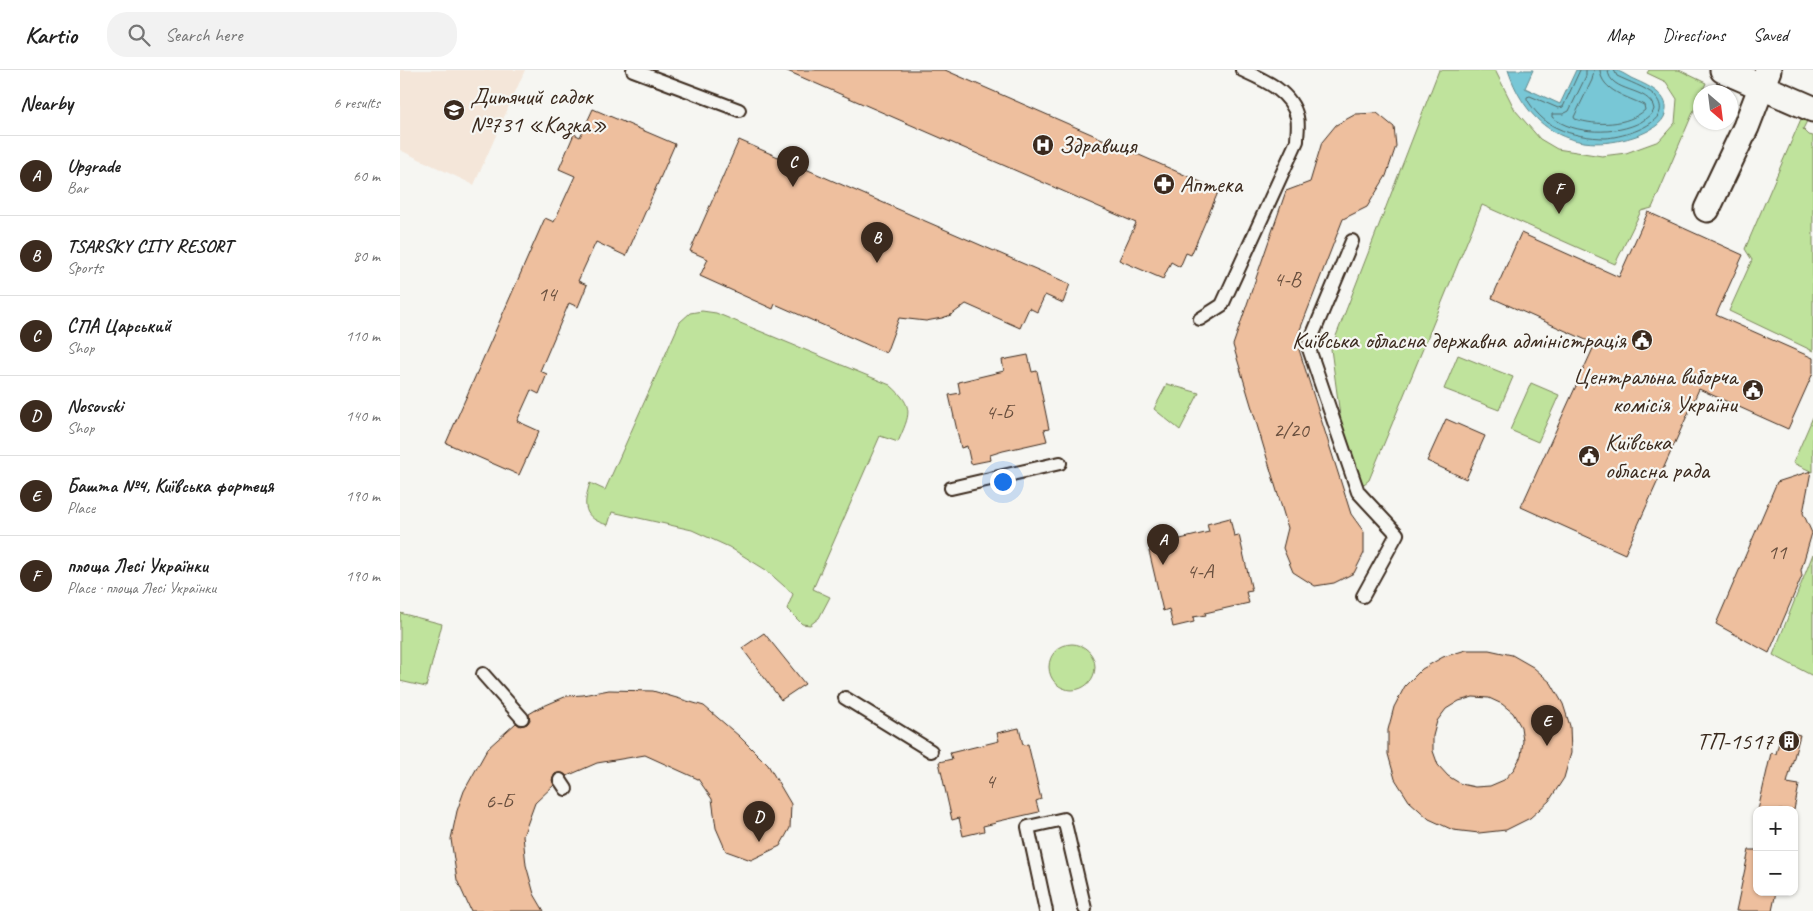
<!DOCTYPE html>
<meta charset="utf-8">
<style>
:root{--surface:#fff;--page:#f2f2f2;--text:#222;--muted:#767676;--line:#e0e0e0;--accent:#3b2a1e}
body{margin:0;font-family:Caveat,sans-serif;background:var(--page);color:var(--text)}
.controls{position:absolute;right:15px;bottom:15px;display:grid;overflow:hidden;border-radius:10px;box-shadow:0 1px 4px #0004}
.controls button{width:45px;height:45px;display:grid;place-items:center;padding:0;border:0;border-bottom:1px solid var(--line);background:var(--surface);color:var(--text);font:25px sans-serif}
.compass{position:absolute;left:1293px;top:15px;width:45px;height:45px;border-radius:50%;background:var(--surface);box-shadow:0 1px 4px #0004;rotate:152deg}
.you{position:absolute;left:602px;top:411px;width:18px;height:18px;margin:-12px;border:4px solid #fff;border-radius:50%;background:#1a73e8;box-shadow:0 0 0 8px #1a73e833}
.badge{display:grid;place-items:center;width:32px;height:32px;border-radius:50%;background:var(--accent);color:#fff;font-size:16px;font-weight:700}
.pin{position:absolute;translate:-50% -41px;filter:drop-shadow(0 1px 2px #0008)}
.pin::after{content:'';position:absolute;top:26px;width:18px;height:15px;background:inherit;clip-path:polygon(0 0,100% 0,50% 100%)}
.list{margin:0;padding:0;list-style:none}
h2{display:flex;justify-content:space-between;align-items:center;height:65px;margin:0;padding:0 20px;font-size:21px}
h2 small{font-size:16px;font-weight:400;color:var(--muted)}
.list li{display:grid;grid-template-columns:32px 1fr auto;gap:15px;align-items:center;box-sizing:border-box;height:80px;padding:0 20px;border-top:1px solid var(--line)}
.list b{display:block;font-size:19px;white-space:nowrap}
.list p{margin:0;font-size:16px;white-space:nowrap;color:var(--muted)}
.list em{font-size:16px;font-style:normal;color:var(--muted)}
.icon{flex:none;width:28px;height:28px;fill:none;stroke:currentColor;stroke-width:2;stroke-linecap:round;stroke-linejoin:round}
.map{position:relative;flex:none;width:1413px;height:841px;overflow:hidden}
header{display:flex;align-items:center;gap:30px;box-sizing:border-box;height:70px;padding:0 25px;background:var(--surface);border-bottom:1px solid var(--line)}
header strong{font-size:24px}
nav{display:flex;gap:28px;margin-inline-start:auto;font-size:18px}
.search{width:350px;height:45px;background:var(--page);display:flex;align-items:center;gap:12px;box-sizing:border-box;padding:0 18px;border-radius:20px;color:var(--muted);font-size:19px}
main{display:flex}
aside{flex:1;background:var(--surface)}
.map>svg:first-child{display:block}
.built{fill:#f4e6d9}
.green{fill:#bfe39c;stroke:#7d865d}
.water{fill:#78c7d6;stroke:#60888c}
.lines{fill:none;stroke-linecap:round;stroke-linejoin:round}
.shore{stroke:#536968;stroke-width:1}
.building{fill:#eebf9e;stroke:#3b2a1e;fill-rule:evenodd}
.lane-casing{stroke:#3b2a1e;stroke-width:16}
.street-casing{stroke:#3b2a1e;stroke-width:29}
.lane{stroke:#f6f6f2;stroke-width:12}
.street{stroke:#f6f6f2;stroke-width:25}
.labels{text-anchor:middle;stroke-width:4.5;stroke-linejoin:round;paint-order:stroke}
.number-label{font-size:21px;fill:#684f3e}
.poi-label{font-size:24px;fill:#3b2a1e;stroke:#f6f6f2;text-anchor:start}
</style>
<header>
<strong>Kartio</strong>
<div class="search"><svg class="icon" aria-label="search" viewBox="0 0 24 24"><circle cx="10" cy="10" r="6"/><path d="M15 15l6 6"/></svg>Search here</div>
<nav><a>Map</a><a>Directions</a><a>Saved</a></nav>
</header>
<main>
<aside>
<h2>Nearby<small>6 results</small></h2>
<ul class="list">
<li><span class="badge">A</span><div><b>Upgrade</b><p>Bar</p></div><em>60 m</em></li>
<li><span class="badge">B</span><div><b>TSARSKY CITY RESORT</b><p>Sports</p></div><em>80 m</em></li>
<li><span class="badge">C</span><div><b>СПА Царський</b><p>Shop</p></div><em>110 m</em></li>
<li><span class="badge">D</span><div><b>Nosovski</b><p>Shop</p></div><em>140 m</em></li>
<li><span class="badge">E</span><div><b>Башта №4, Київська фортеця</b><p>Place</p></div><em>190 m</em></li>
<li><span class="badge">F</span><div><b>площа Лесі Українки</b><p>Place · площа Лесі Українки</p></div><em>190 m</em></li>
</ul>
</aside>
<div class="map">
<svg width="1413" height="841" viewBox="0 0 1413 841">
<rect width="100%" height="100%" fill="#f6f6f2"/>
<filter id="ink" filterUnits="userSpaceOnUse"><feTurbulence type="fractalNoise" baseFrequency=".02" numOctaves="2"/><feDisplacementMap in="SourceGraphic" scale="10" xChannelSelector="R" yChannelSelector="G"/><feConvolveMatrix kernelMatrix="1 2 1 2 8 2 1 2 1" color-interpolation-filters="sRGB"/></filter>
<g filter="url(#ink)">
<path class="built" d="M0 0H125L74 115 0 80Z"/>
<g class="green">
<path d="M1039 0H1095L1115 40 1140 69 1157 79 1202 86 1226 83 1259 71 1275 53 1277 29 1266 12 1247 3 1249 0H1279L1306 13 1302 22H1300V26L1252 138 1241 141 1215 194 1082 135 969 410 964 414 947 397 931 279Z"/>
<path d="M1401 49 1407 51 1403 59 1409 65 1413 66V281L1329 241 1352 190 1345 179Z"/>
<path d="M302 241 316 243 490 315C515 337 510 344 498 372L480 366 413 519 430 527 419 548 410 555 402 554 387 539 393 524 366 500 329 477 292 460 212 442 208 455C182 448 183 435 190 413L205 420 280 252 290 243Z"/>
<path d="M1058 285 1113 307 1099 340 1044 319Z"/>
<path d="M1131 313 1159 325 1138 372 1110 360Z"/>
<path d="M767 314 799 323 780 360 754 339Z"/>
<path d="M1413 347V402L1393 393Z"/>
<path d="M1413 484V604L1411 605 1373 585Z"/>
<path d="M0 543 42 554 26 617 0 611Z"/>
<circle cx="672" cy="597" r="23"/>
</g>
<path class="water" d="M1108 0H1133L1125 18 1160 34 1176 0C1188 0 1203 0 1214 0 1220 1 1226 5 1231 8 1246 15 1274 25 1264 47 1259 57 1243 64 1233 67 1173 86 1127 58 1108 0Z"/>
<g class="lines">
<g class="shore">
<path d="M1180 0 1163 37 1158 38 1130 26 1127 27V29C1133 40 1145 53 1157 58 1171 65 1190 68 1206 68 1223 67 1279 52 1254 25 1247 18 1227 11 1217 6L1214 0"/>
<path d="M1186 0V6L1169 41 1163 44H1152V47C1173 65 1217 65 1241 52 1247 48 1252 46 1254 39 1250 16 1209 24 1208 0"/>
<path d="M1194 0 1192 10 1174 47 1175 49C1197 56 1227 56 1245 40L1244 35C1228 27 1201 21 1200 0"/>
</g>
</g>
<g class="building">
<path d="M385 0H545L819 120 791 185 786 183 780 197 771 192 763 209 719 190 736 153Z"/>
<path d="M193 39 275 74 226 186 196 172 178 211 187 215 178 237 169 233 140 301 147 304 139 324 131 320 117 351 139 361 119 405 46 373 145 148 154 152 175 106 159 99 174 64 180 67Z"/>
<path d="M977 43 994 57 996 76 986 106 967 137 943 149 896 270 951 444 964 462V483L954 503 934 513 915 516 893 502 883 478 888 458 833 275 886 121 910 112 922 72 936 55 956 44Z"/>
<path d="M339 70 670 214 663 233 645 225 637 242 629 238 620 258 566 234 551 245 542 248 526 251 499 248 486 283 375 234 373 239 300 206 308 189 290 181Z"/>
<path d="M1248 142 1343 185 1316 245 1413 288V303L1388 359 1299 319 1225 484 1121 437 1195 274 1092 228 1121 163 1219 207Z"/>
<path d="M628 285 632 302 637 301 649 359 644 360 647 371 603 381 590 385 591 390 571 394 567 376 561 378 549 325 560 323 558 312 604 301 602 290Z"/>
<path d="M1046 349 1085 366 1066 409 1027 391Z"/>
<path d="M1411 401 1403 443 1412 463 1401 500 1402 506 1369 583 1316 554 1377 412Z"/>
<path d="M830 448 834 466 839 465 852 521 846 522 849 533 805 543 806 545 793 547 794 552 773 557 769 539 763 541 749 481 761 478 760 474 809 462 807 454Z"/>
<path d="M364 563 405 614 381 630 342 578Z"/>
<path d="M1066 580H1089L1112 585 1133 597 1151 613 1163 634 1170 656 1171 683 1164 708 1149 731 1130 748 1106 760 1079 763 1053 760 1029 749 1009 731 995 709 988 684V660L994 637 1005 616 1022 599 1043 587ZM1073 627 1089 628 1102 634 1113 643 1121 657 1123 671 1121 686 1114 699 1104 710 1090 716 1075 717 1061 714 1048 706 1038 695 1033 681V666L1037 651 1046 639 1059 631Z"/>
<path d="M209 620 253 621 304 636 339 666 368 695 391 734 390 758 380 776 351 790 326 781 316 758 312 729 298 709 245 685 197 693 167 706 163 703 155 704 152 710 154 715 135 733 123 766 126 795 134 824 144 841H71L57 810 51 769 57 741 64 721 88 678 116 653 120 656 127 654 130 650 129 644 139 638 167 626 183 625Z"/>
<path d="M619 658 623 675 628 674 641 729 636 731 639 742 595 752 596 753 583 756 584 761 563 766 559 748 552 750 539 692 552 689 550 683 599 671 597 663Z"/>
<path d="M1382 660 1400 665 1387 713 1399 715 1394 740H1358L1371 683 1376 684Z"/>
<path d="M1349 780H1357V822H1376L1372 841H1336Z"/>
</g>
<g class="lines">
<g class="lane-casing">
<g id="lane">
<path d="M233 0 339 40"/>
<path d="M952 171 908 276 958 422 997 464 963 526"/>
<path d="M800 249 822 235 897 71C897 64 899 55 897 47 891 21 864 10 842 0"/>
<path d="M551 418 660 393"/>
<path d="M83 604 122 648"/>
<path d="M445 628 531 681"/>
<path d="M160 710 166 719"/>
<path d="M646 841 628 757 664 749 685 839"/>
</g>
</g>
<g class="street-casing">
<g id="street">
<path d="M1323 0 1413 39"/>
<path d="M1307 139 1346 57 1368 0"/>
</g>
</g>
<use href="#lane" class="lane"/>
<use href="#street" class="street"/>
</g>
</g>
<defs>
<g id="school-disc" transform="scale(1.125)"><circle r="9.5" fill="#3b2a1e" stroke="#f6f6f2"/><path d="M0-5L7-2L0 1L-7-2ZM-4 1L0 2.5L4 1V4Q0 6-4 4Z" fill="#fff"/></g>
<g id="hospital-disc" transform="scale(1.125)"><circle r="9.5" fill="#3b2a1e" stroke="#f6f6f2"/><path d="M-5-5h3v3.5h4V-5h3V5h-3V1.5h-4V5h-3Z" fill="#fff"/></g>
<g id="pharmacy-disc" transform="scale(1.125)"><circle r="9.5" fill="#3b2a1e" stroke="#f6f6f2"/><path d="M-2-6h4v4h4v4h-4v4h-4v-4h-4v-4h4Z" fill="#fff"/></g>
<g id="civic-disc" transform="scale(1.125)"><circle r="9.5" fill="#3b2a1e" stroke="#f6f6f2"/><path d="M-.6-6.5H3V-4.5H.6V-3L4-1V1h2V6H-6V1h2V-1L-.6-3ZM-1.2 2.5V6h2.4V2.5Z" fill="#fff"/></g>
<g id="building-disc" transform="scale(1.125)"><circle r="9.5" fill="#3b2a1e" stroke="#f6f6f2"/><path d="M-4-6H4V6H1V3H-1V6H-4ZM-2.5-4.3h1.7v1.8h-1.7ZM.8-4.3h1.7v1.8H.8ZM-2.5-1h1.7V.8h-1.7ZM.8-1h1.7V.8H.8Z" fill="#fff"/></g>
</defs>
<g fill-rule="evenodd">
<use href="#school-disc" x="54" y="40"/>
<use href="#hospital-disc" x="643" y="75"/>
<use href="#pharmacy-disc" x="764" y="114"/>
<use href="#civic-disc" x="1242" y="270"/>
<use href="#civic-disc" x="1353" y="320"/>
<use href="#civic-disc" x="1189" y="386"/>
<use href="#building-disc" x="1389" y="671"/>
</g>
<g class="labels">
<g class="number-label">
<text x="887" y="216">4-В</text>
<text x="147" y="231">14</text>
<text x="599" y="349">4-Б</text>
<text x="891" y="367">2/20</text>
<text x="1377" y="489">11</text>
<text x="800" y="508">4-А</text>
<text x="590" y="718">4</text>
<text x="99" y="738">6-Б</text>
</g>
<g class="poi-label">
<text x="70" y="34">Дитячий садок<tspan x="70" dy="28">№731 «Казка»</tspan></text>
<text x="659" y="83">Здравиця</text>
<text x="780" y="122">Аптека</text>
<text x="1226" y="278" text-anchor="end">Київська обласна державна адміністрація</text>
<text x="1337" y="314" text-anchor="end">Центральна виборча<tspan x="1337" dy="28">комісія України</tspan></text>
<text x="1205" y="380">Київська<tspan x="1205" dy="28">обласна рада</tspan></text>
<text x="1373" y="679" text-anchor="end">ТП-1517</text>
</g>
</g>
</svg>
<div class="controls">
<button>+</button>
<button>−</button>
</div>
<svg class="compass" viewBox="-18 -18 36 36"><path d="M0-13l5 13h-10z" fill="#e53935"/><path d="M0 13l5-13h-10z" fill="#767676"/></svg>
<div class="you"></div>
<div class="pin badge" style="left:763px;top:495px">A</div>
<div class="pin badge" style="left:477px;top:193px">B</div>
<div class="pin badge" style="left:393px;top:117px">C</div>
<div class="pin badge" style="left:359px;top:772px">D</div>
<div class="pin badge" style="left:1147px;top:676px">E</div>
<div class="pin badge" style="left:1159px;top:144px">F</div>
</div>
</main>
